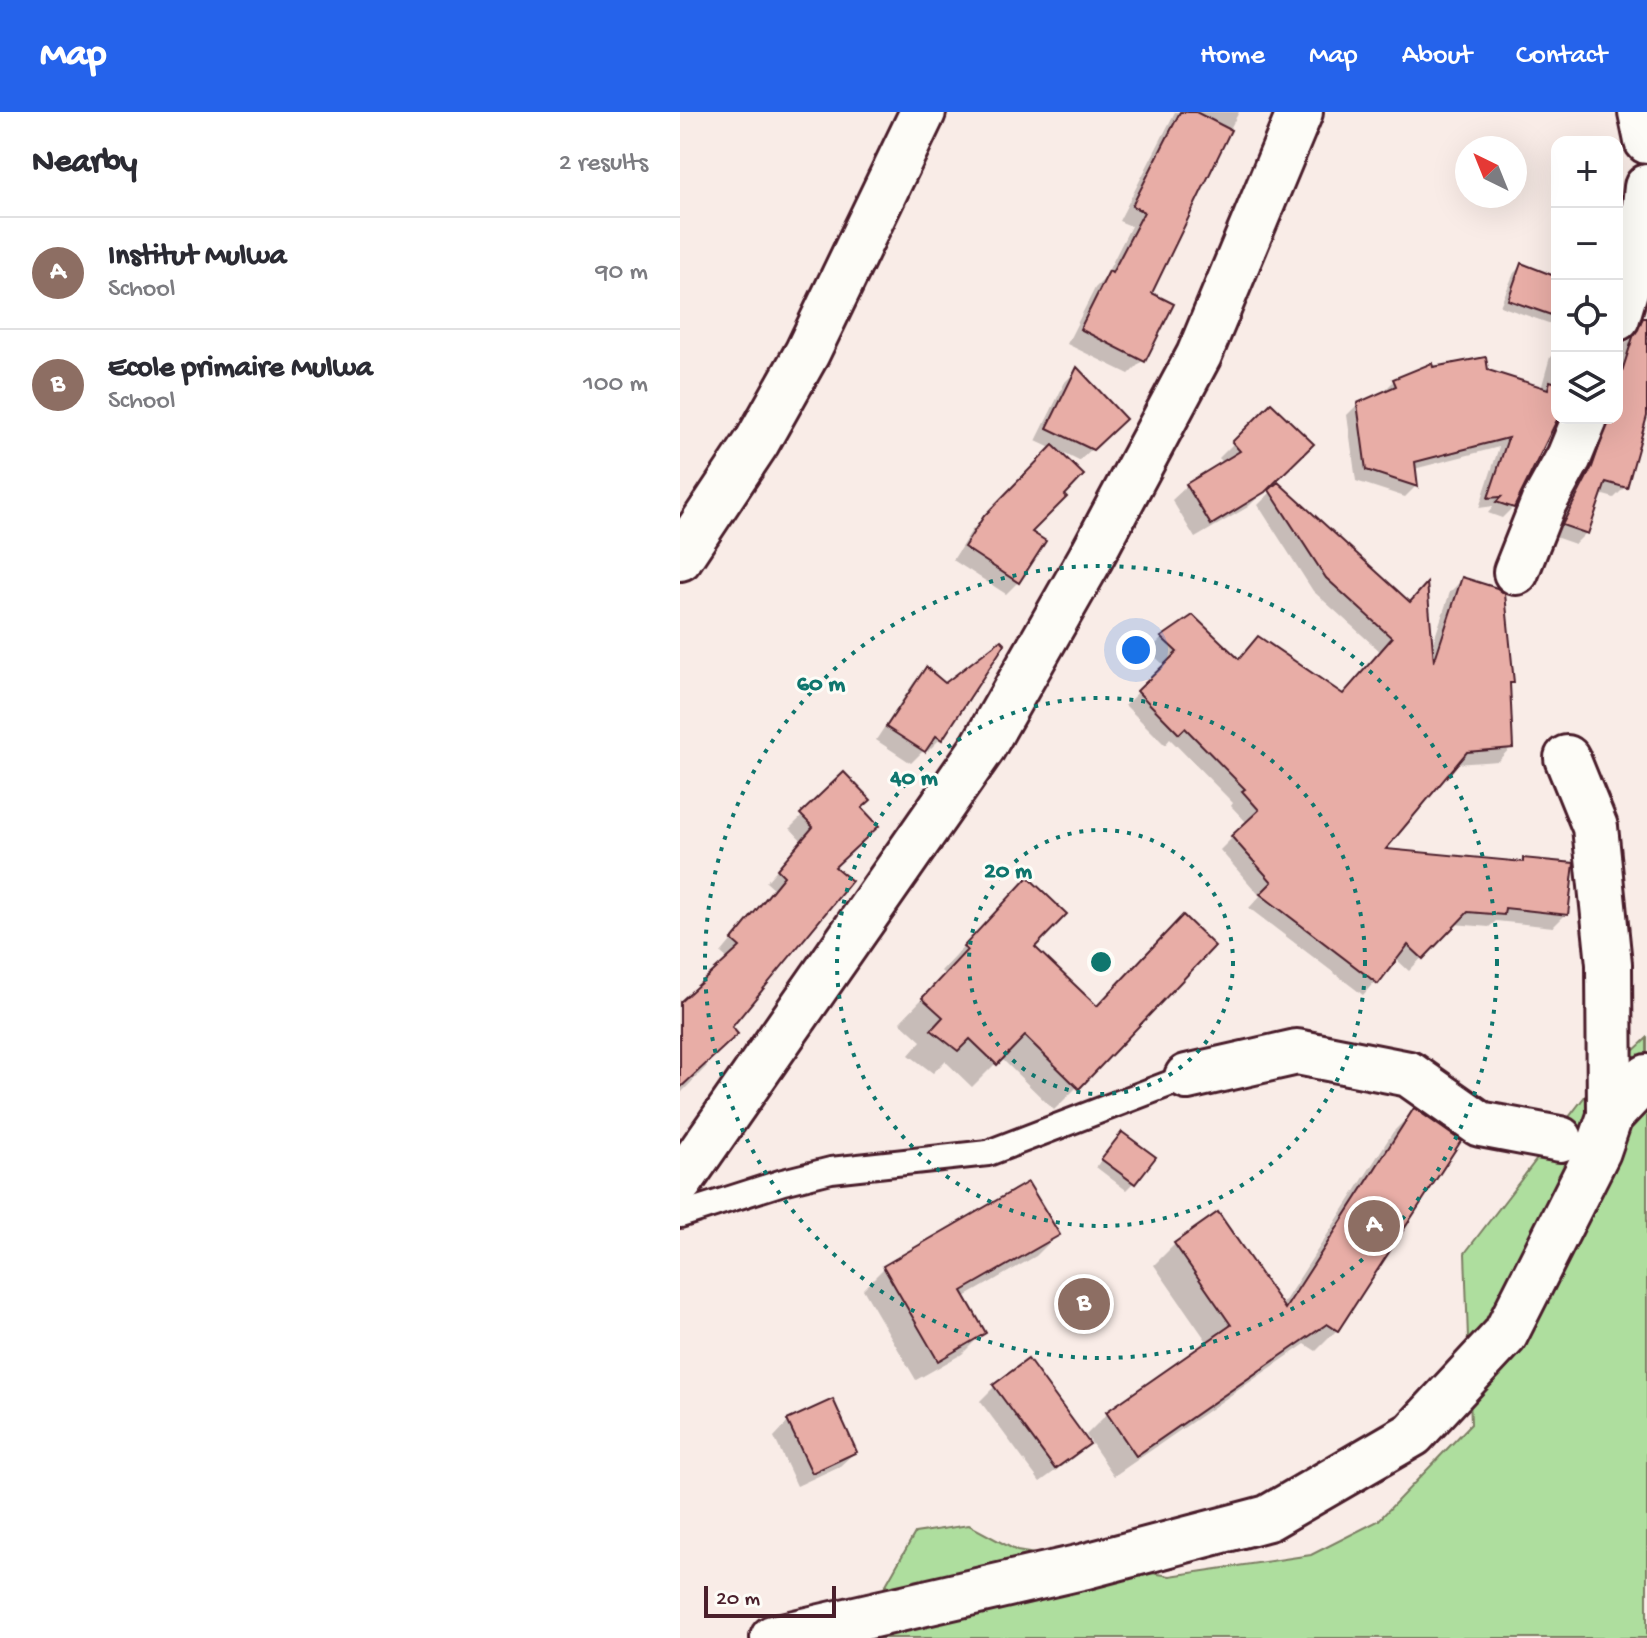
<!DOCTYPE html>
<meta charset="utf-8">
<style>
:root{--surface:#fff;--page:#f7f7f7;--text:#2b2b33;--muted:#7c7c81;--line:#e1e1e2;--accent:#2563eb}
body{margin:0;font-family:"Gochi Hand",sans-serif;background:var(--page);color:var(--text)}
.controls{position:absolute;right:24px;top:24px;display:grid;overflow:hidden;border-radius:16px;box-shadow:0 8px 32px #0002}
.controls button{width:72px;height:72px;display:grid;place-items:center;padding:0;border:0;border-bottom:2px solid var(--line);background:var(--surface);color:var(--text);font:40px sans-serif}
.compass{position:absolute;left:775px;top:24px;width:72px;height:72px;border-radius:50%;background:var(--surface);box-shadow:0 8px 32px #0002;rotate:317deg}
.scale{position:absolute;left:24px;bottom:20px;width:132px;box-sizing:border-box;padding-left:8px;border:4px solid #4a1f2b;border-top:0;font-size:22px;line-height:28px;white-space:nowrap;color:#4a1f2b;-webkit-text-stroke:6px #fdfcf7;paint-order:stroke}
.you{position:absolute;left:456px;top:538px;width:28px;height:28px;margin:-20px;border:6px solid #fff;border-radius:50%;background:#1a73e8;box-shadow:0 0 0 12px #1a73e833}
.badge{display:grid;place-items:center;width:52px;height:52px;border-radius:50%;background:var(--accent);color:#fff;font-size:26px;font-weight:700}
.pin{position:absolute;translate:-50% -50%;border:4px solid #fff;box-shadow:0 2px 8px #0006}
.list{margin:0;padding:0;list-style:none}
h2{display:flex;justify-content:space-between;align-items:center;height:104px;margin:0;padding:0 32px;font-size:34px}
h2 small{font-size:26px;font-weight:400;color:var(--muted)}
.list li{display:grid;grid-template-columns:52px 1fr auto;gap:24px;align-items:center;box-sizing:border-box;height:112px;padding:0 32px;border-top:2px solid var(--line)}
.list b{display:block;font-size:30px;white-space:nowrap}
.list p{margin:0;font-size:26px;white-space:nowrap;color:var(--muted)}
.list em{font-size:26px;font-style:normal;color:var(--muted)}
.icon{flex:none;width:44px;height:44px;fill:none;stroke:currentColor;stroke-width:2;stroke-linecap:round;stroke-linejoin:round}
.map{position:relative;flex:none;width:967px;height:1526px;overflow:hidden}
header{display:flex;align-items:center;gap:48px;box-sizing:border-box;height:112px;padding:0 40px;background:var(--accent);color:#fff}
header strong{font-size:38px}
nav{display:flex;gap:44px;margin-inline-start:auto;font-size:28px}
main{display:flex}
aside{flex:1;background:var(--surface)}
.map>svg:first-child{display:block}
.green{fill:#aede9e;stroke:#7c7e64;stroke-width:2}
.shadow{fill:#0003}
.building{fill:#e8ada6;stroke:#4a1f2b;stroke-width:2}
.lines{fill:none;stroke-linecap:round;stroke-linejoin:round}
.lane-casing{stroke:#4a1f2b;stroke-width:30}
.street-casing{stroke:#4a1f2b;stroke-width:50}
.secondary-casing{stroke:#4a1f2b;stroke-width:50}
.lane{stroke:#fdfcf7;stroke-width:24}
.street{stroke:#fdfcf7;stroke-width:44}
.secondary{stroke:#fdfcf7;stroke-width:44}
.ring{fill:none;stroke:#0f766e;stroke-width:4;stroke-dasharray:4 8}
.centre{fill:#0f766e;stroke:#fdfcf7;stroke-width:4}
.ring-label{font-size:24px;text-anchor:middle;font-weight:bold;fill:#0f766e;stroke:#fdfcf7;stroke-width:6;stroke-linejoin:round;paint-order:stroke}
</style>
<header>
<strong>Map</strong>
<nav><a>Home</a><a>Map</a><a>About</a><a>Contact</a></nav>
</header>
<main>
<aside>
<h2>Nearby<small>2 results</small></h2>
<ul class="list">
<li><span class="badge" style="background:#8d6e63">A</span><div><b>Institut Mulwa</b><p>School</p></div><em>90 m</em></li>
<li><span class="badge" style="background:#8d6e63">B</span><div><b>Ecole primaire Mulwa</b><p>School</p></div><em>100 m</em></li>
</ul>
</aside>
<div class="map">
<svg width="967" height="1526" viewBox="0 0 967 1526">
<rect width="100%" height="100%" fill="#f9ece7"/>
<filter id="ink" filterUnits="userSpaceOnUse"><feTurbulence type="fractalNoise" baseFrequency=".0125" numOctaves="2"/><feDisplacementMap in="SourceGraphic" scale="16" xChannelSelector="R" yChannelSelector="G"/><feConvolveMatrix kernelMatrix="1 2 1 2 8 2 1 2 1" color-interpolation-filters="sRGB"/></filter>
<g filter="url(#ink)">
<path class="green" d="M967 926V1526H176L235 1421 289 1413 337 1439 490 1464 631 1443 698 1409 791 1312 785 1141 906 983Z"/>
<g class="shadow">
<path d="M495 0H559L516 81 469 182 463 248 449 262 387 232 415 176 424 167 451 114 439 109Z"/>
<path d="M841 154 877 167V214L820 194 834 161Z"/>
<path d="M955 225 967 229V297L945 375 934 386 920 382 906 421 895 432 872 424 902 368 918 328 916 306H937V232H943Z"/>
<path d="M877 239V303L833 395 822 406 808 401 814 394 799 396 819 335 734 357 736 374 725 385 676 369 667 303 678 292 703 280 714 269 752 257 807 259 861 277 870 245Z"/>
<path d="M397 258 431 319 399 349 377 338 349 421 338 470 326 482 273 448 292 418 373 337 356 329 385 270Z"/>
<path d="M591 294 631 332 568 395 515 426 492 388 507 374 544 351 539 346Z"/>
<path d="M591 380 751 537 770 480 783 467 832 570 828 574 831 635 818 649 775 652 702 739 840 751 844 748 886 802 873 815 816 809 809 815 774 812 729 859 715 846 683 883 569 796 580 784 540 738 567 711 551 694 553 691 490 627 485 633 445 593 485 554 469 539 482 526 513 506 558 548 578 526 662 584 701 540 633 479 578 393Z"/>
<path d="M323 532 260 627 248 639 245 637 231 651 196 628 234 570 246 558 265 574Z"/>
<path d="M164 663 180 696 152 756 24 952 27 954 0 982V893L49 848 41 841 94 777 86 770 122 729 110 716Z"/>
<path d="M325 791 352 835 397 975 374 998 321 946 292 975 265 949 253 961 229 943 241 929 220 910 265 863 261 859Z"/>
<path d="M734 999 657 1218 636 1239 625 1232 434 1364 406 1323 427 1302 528 1231 474 1153 495 1132 538 1103 601 1195 713 1020Z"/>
<path d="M435 1030 453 1071 446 1078 416 1055Z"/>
<path d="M377 1123 356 1144 283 1186 303 1221 282 1242 236 1268 183 1177 204 1156Z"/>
<path d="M314 1275 407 1331 393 1346 360 1370 300 1289Z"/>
<path d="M108 1310 175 1340 160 1354 117 1374 94 1325Z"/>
</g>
<g class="building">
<path d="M500 0H516L551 18 472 181 494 192 465 250 400 217 429 159 432 161 464 100 452 94Z"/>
<path d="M841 151 877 165V205L828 188Z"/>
<path d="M963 206H967V304L947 376 926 370 908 422 882 413 912 355 929 306H937V275L953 225Z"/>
<path d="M806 245 808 258 868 277 870 269 877 271 878 306 834 396 816 390 821 385 808 386 828 326 735 350 738 375 686 358 677 291 716 274 713 267 752 251 753 255Z"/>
<path d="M397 255 446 307 413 338 367 316Z"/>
<path d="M591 291 634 332 585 380 531 413 506 372 560 339 552 330Z"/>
<path d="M373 333 404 363 385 383 387 385 352 420 366 429 339 471 284 435 304 404Z"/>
<path d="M598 370 730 490 747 471 754 550 782 465 817 476 825 482 834 571H830L833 636 787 640 706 737 843 750V746L894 751 888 803 825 796 824 803 788 800 743 847 728 833 698 872 580 782 592 770 551 724 579 698 562 679 565 677 505 616 499 622 457 579 497 540 481 525 513 503 559 547 578 524 663 582 712 526 646 466 589 378Z"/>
<path d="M321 528 325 532 262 628 256 624 245 640 206 615 246 555 265 571Z"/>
<path d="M164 660 191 688 182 696 199 714 155 755 172 769 52 915 58 922 0 976V890L60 835 52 828 104 764 97 757 133 715 120 702Z"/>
<path d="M348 765 387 802 355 835 417 894 503 803 535 834 399 977 345 924 317 953 290 927 278 939 251 918 263 905 242 886 287 838 283 835Z"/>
<path d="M734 996 781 1029 658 1219 647 1212 456 1344 426 1300 551 1213 494 1131 538 1100 605 1197Z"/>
<path d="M442 1020 476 1045 455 1072 421 1047Z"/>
<path d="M348 1070 380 1123 282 1179 306 1221 258 1249 203 1154Z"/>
<path d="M348 1247 410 1332 375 1357 313 1273Z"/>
<path d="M153 1287 177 1340 132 1361 107 1308Z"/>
</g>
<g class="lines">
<g class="lane-casing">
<path id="lane" d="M0 1103 103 1070 151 1058 308 1041 507 965"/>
</g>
<g class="street-casing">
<g id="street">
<path d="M961 0 967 29"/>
<path d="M937 206 962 122 967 75"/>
<path d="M0 446 77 330 127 241 243 0"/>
<path d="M836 460 863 392 889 345 905 306"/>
<path d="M887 646 915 715 929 852 930 1004"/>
<path d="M507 965 617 940 729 962 800 1012 880 1027"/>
<path d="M93 1526 406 1454 588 1406 733 1322 825 1223 918 1039 930 1004 967 965"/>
</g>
</g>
<g class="secondary-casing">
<path id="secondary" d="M0 1070 303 635 410 447 519 243 620 0"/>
</g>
<use href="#lane" class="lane"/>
<use href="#street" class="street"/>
<use href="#secondary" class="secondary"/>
</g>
</g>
<g class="ring">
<circle cx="421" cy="850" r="132"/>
<circle cx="421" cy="850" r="264"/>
<circle cx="421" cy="850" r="396"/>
</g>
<circle cx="421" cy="850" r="12" class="centre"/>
<g class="ring-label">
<text x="141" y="578">60 m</text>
<text x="234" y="672">40 m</text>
<text x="328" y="765">20 m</text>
</g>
</svg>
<div class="controls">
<button>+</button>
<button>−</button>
<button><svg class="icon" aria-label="locate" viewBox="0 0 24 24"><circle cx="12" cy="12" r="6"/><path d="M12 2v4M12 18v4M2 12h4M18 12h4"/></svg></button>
<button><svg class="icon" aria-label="layers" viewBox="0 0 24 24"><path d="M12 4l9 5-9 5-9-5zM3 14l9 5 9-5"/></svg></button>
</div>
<svg class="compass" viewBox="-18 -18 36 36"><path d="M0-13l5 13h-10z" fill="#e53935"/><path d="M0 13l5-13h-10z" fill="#7c7c81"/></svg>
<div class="scale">20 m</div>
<div class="you"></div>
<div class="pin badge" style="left:694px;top:1114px;background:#8d6e63">A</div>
<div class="pin badge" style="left:404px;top:1192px;background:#8d6e63">B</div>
</div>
</main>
